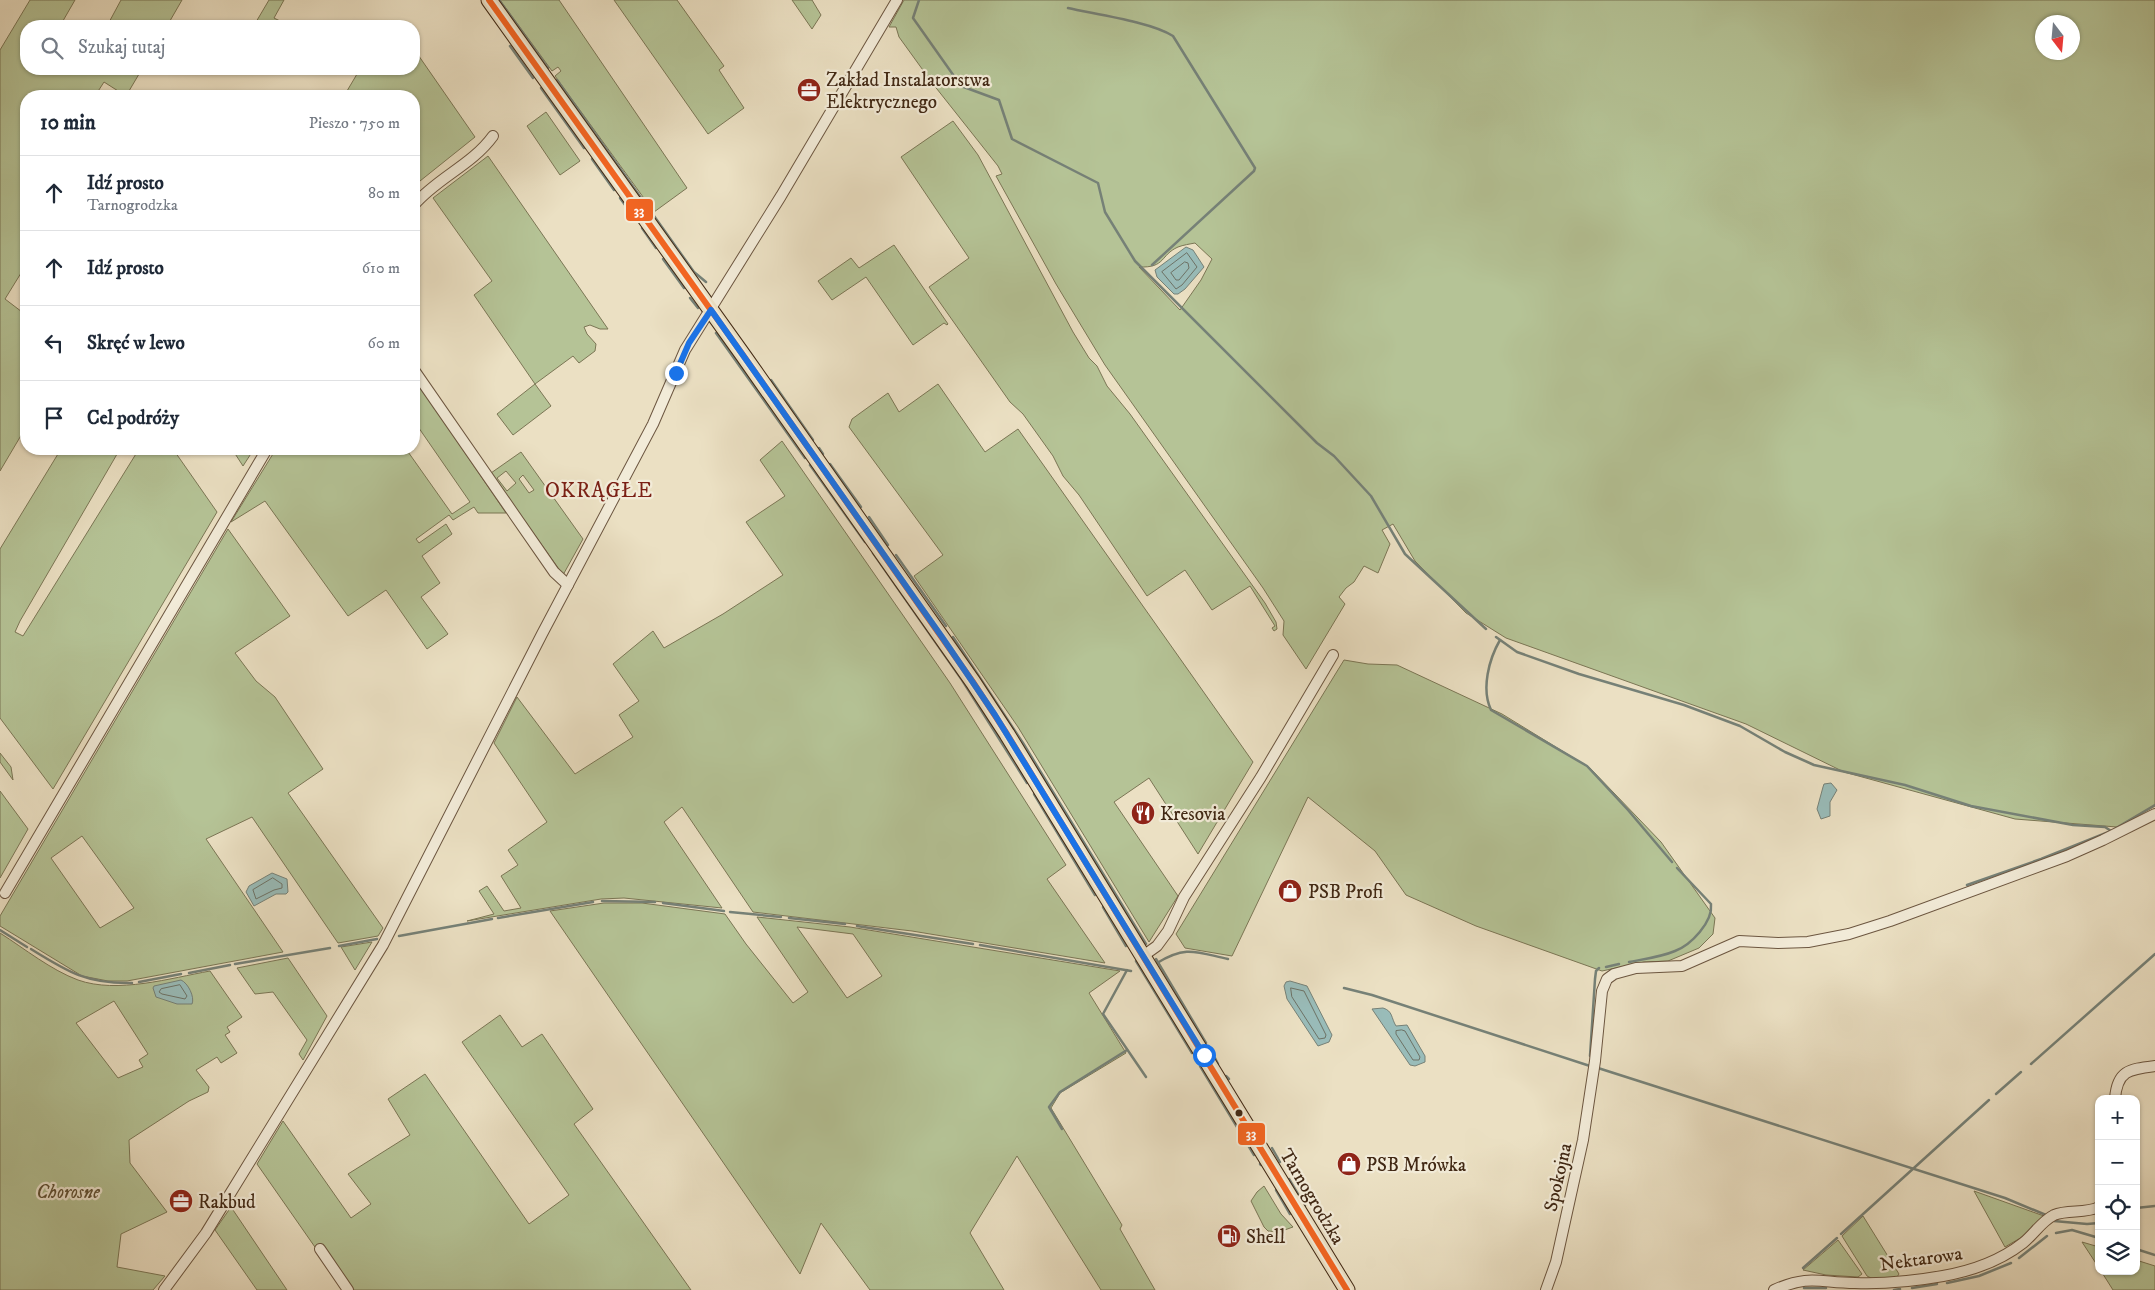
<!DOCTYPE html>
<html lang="pl">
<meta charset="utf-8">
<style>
:root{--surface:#fff;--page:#f6f6f7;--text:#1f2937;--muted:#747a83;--line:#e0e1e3}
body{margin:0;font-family:"IM FELL DW Pica",serif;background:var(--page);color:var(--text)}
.controls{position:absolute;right:15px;bottom:15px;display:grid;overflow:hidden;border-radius:10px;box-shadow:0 1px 4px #0004}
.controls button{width:45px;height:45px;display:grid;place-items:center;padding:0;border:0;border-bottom:1px solid var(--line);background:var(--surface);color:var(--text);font:25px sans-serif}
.compass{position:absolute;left:2035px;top:15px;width:45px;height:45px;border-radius:50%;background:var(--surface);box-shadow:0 1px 4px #0004;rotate:164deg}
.stop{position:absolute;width:15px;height:15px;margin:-11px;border:4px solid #1a73e8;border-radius:50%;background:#fff}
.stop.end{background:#1a73e8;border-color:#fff;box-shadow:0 1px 5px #0008}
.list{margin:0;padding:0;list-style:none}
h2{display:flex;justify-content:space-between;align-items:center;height:65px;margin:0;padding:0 20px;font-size:21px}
h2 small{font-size:16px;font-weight:400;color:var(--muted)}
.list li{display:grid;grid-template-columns:32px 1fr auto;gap:15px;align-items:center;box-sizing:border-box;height:75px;padding:0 20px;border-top:1px solid var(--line)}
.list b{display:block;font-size:19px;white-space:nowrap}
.list p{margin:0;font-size:16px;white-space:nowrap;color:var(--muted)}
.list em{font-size:16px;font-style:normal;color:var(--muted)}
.icon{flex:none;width:28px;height:28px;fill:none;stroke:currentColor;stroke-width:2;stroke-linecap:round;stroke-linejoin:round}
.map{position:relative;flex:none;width:2155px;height:1290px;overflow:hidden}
.search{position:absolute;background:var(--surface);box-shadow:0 1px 4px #0004;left:20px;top:20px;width:400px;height:55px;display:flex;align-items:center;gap:12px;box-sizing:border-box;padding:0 18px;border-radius:20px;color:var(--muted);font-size:19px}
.panel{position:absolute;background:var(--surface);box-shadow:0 1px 4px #0004;left:20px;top:90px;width:400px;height:365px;border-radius:20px}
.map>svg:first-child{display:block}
.green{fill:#b5c396;stroke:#7b7655;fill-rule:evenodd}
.water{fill:#99bcb9;stroke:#768177}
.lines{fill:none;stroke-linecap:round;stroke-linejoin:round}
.shore{stroke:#6d7266;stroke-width:1}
.stream{stroke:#768177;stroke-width:2.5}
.minor-casing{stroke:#6c5640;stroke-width:12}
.primary-casing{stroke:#412814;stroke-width:17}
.minor{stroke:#f2ebd8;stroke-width:10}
.primary{stroke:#ebe0c3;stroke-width:15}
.bus-1-casing{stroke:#f2ebd8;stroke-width:10}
.bus-1{stroke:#f26522;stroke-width:6}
.route{stroke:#1a73e8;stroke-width:6}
.bus-dot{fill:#412814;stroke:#f2ebd8;stroke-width:2}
.labels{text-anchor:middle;stroke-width:4.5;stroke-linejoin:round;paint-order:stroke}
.poi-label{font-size:19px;fill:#412814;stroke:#f2ebd8;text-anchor:start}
.street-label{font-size:19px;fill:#412814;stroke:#f2ebd8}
.park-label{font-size:19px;font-style:italic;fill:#5e4f34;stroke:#f2ebd8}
.quarter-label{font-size:21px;letter-spacing:1px;fill:#7a1f14;stroke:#f2ebd8}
.line-badge{stroke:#f2ebd8;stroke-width:2}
.badge-label{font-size:14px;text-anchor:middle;font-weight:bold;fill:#fff}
</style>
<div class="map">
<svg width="2155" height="1290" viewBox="0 0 2155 1290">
<rect width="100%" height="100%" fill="#ebe0c3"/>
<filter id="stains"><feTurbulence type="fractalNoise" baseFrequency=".004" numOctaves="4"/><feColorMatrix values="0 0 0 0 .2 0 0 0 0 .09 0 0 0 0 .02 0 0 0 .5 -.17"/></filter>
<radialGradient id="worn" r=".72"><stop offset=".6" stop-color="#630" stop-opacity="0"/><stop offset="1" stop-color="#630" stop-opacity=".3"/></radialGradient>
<g class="green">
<path d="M30 0H75L60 26H26V69H69L80 74 83 69H142L126 96 104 82 95 96H26V265L5 299 26 315V427L0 471V50Z"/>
<path d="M121 0H182L167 26H107Z"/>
<path d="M269 0H284L274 18 286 24 285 26H264L256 22Z"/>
<path d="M500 0H559L687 188 654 212 555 76 561 71 558 67 552 71Z"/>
<path d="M614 0H677L724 66 719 70 744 108 708 134Z"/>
<path d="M792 0H812L821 15 812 29Z"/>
<path d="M904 0H2155V806L2117 827 2015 819 1844 772 1746 724 1506 638 1466 613 1415 561 1393 524 1382 530 1390 544 1378 573 1364 566 1354 582 1346 588 1339 597 1345 604 1306 669 1283 635 1284 621 1263 588 1105 365 1056 284 996 176 1002 174 998 166 933 84 899 37 896 27H889ZM2042 22H2072V52H2042ZM1195 243 1212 259 1201 280 1180 310 1139 267C1166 268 1160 255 1178 247 1183 245 1190 244 1195 243Z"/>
<path d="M414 49 475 137 420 181 414 171V96H344L360 69H414Z"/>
<path d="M546 112 580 161 560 175 527 126Z"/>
<path d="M953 121 978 155 1073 332 1089 358 1097 366 1107 386 1130 414 1265 603 1276 622 1277 629 1274 631 1272 628 1275 626 1250 586 1212 610 1185 570 1147 596 1079 495 1063 476 1053 456 1023 414 1010 402 929 287 969 258 901 157Z"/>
<path d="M488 156 608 329H600L590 325 584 327 587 334 596 344 595 351 579 363 573 356 535 384 551 406 513 435 497 414 535 384 474 295 492 281 433 198Z"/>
<path d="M894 245 948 324 947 325 944 323 913 345 866 277 832 300 818 281 851 258 859 268Z"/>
<path d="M414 378 506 513H478L474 507 453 520 449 515 416 539 419 543 446 524 452 534 422 556 440 583 421 597 448 634 427 649 386 590 348 616 265 501 231 522 276 449H406L452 514 470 502 414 421Z"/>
<path d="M938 384 985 452 1018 429 1253 762 1198 854 1149 778 1114 802 1178 896 1149 942 1018 727 914 576 943 555 849 427 852 419 888 393 899 412Z"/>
<path d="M782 441 950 683 1066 865 1047 879 1105 963 912 931 753 912 682 807 664 822 722 908 624 898 601 899 467 921 494 914 479 891 487 886 504 911 521 908 501 876 518 865 508 850 547 822 494 743 517 697 575 774 633 737 619 715 639 701 613 664 653 631 664 648 723 614 783 575 746 522 785 496 760 460Z"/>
<path d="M61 449H120L20 621 15 632 23 636 139 449H173L217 512 53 789 0 718V549Z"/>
<path d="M232 449H254L243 466Z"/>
<path d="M521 452 583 539 563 575 491 473ZM506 471 516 483 507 491 497 478ZM523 475 534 490 529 493 519 479Z"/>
<path d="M228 529 290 616 235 653 256 681 275 697 323 769 288 793 383 928 378 936 338 943 252 817 206 839 283 952 127 981H108L82 976 0 926V916ZM82 836 134 908 100 928 51 858Z"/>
<path d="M1344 660 1368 664 1397 665 1502 714 1590 768 1661 842 1715 918 1713 934 1699 948 1668 961 1644 962 1602 971 1476 926 1406 895 1375 851 1308 797 1232 956 1185 948 1176 934Z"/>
<path d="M0 753 11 767 13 780 0 762Z"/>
<path d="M0 791 28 829 0 878Z"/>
<path d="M604 903H642L725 914 746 944 793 1003 808 992 757 917 850 927 1120 971 1089 993 1126 1053 1060 1093 1051 1108 1122 1225 1120 1229 1155 1290H1101L1017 1156 970 1233 1004 1290H870L821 1223 800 1274 550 911ZM797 927 853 934 882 976 847 998Z"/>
<path d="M0 933C25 949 51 970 78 980 117 994 171 978 210 971L242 1017 227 1027 230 1032 225 1035 237 1053 221 1063 217 1057 196 1070 209 1087 208 1092 189 1101 129 1140 130 1163 167 1212 121 1234 117 1267 165 1276 153 1290H0ZM114 1001 148 1054 139 1060 143 1067 118 1078 76 1023Z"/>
<path d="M372 942 355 970 341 947Z"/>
<path d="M288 958 327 1016 303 1060 299 1054 307 1040 273 992 255 994 237 968Z"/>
<path d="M500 1015 522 1047 542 1034 593 1109 574 1124 691 1290H354L324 1246 317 1250 257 1164 283 1121 351 1218 371 1204 348 1174 410 1135 388 1099 425 1074 529 1224 569 1195 462 1042Z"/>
<path d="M1264 1186 1281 1214 1293 1227 1279 1232 1268 1231 1264 1227 1251 1201 1257 1192Z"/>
<path d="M1974 1191 2044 1216 2029 1233 2005 1247Z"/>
<path d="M231 1207 287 1290H257L215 1230Z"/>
<path d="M1863 1216 1899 1274 1897 1277 1873 1279 1867 1276 1842 1236Z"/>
<path d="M1838 1240 1862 1274 1858 1277 1826 1275 1803 1270Z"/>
<path d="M2082 1242 2099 1247V1268Z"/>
<path d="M2136 1260 2155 1266V1290H2113L2101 1271H2136Z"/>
</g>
<g class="water">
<path d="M1186 247 1193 250 1204 267 1185 289 1178 294H1174L1157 277 1155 270Z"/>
<path d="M1831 783 1837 790 1830 802V816L1821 819 1817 809 1823 787 1824 784Z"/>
<path d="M272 873 287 879 288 892 286 894H276L254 906 246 892 249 886Z"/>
<path d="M181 980C188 983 195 997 192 1004H177L156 997 153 988 154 986Z"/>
<path d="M1290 981 1307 986 1332 1035 1329 1042 1318 1046 1287 999 1284 986 1286 982Z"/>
<path d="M1383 1008C1393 1011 1391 1018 1396 1026L1407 1025 1425 1056V1062L1415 1066 1410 1065 1372 1009Z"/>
</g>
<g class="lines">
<g class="shore">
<path d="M1187 253 1197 267 1182 285 1176 289 1162 272Z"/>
<path d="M1185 262 1188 263 1189 268 1179 280H1176L1171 273Z"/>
<path d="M273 878 282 884V888L274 890 256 899 253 890Z"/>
<path d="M180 985 187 996 185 999 162 994 159 992 161 989Z"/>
<path d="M1291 988 1304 991 1326 1035 1325 1038 1319 1039 1292 997Z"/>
<path d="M1402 1030 1405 1031 1420 1057 1419 1060H1413L1396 1034V1031Z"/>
</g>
<g class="stream">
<path d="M499 0 548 68"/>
<path d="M919 0 913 18 961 86 999 100 1012 139 1098 183 1105 212 1135 261 1317 443 1334 456 1371 496 1405 554 1486 629"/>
<path d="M1068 8C1094 14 1152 22 1173 36L1255 168 1254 171 1152 265"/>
<path d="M510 46 533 78"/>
<path d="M557 80 694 272 706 282"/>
<path d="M541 88 584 148"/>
<path d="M592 159 614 190"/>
<path d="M620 198 636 220"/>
<path d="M642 228 656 248"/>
<path d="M663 259 684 288"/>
<path d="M690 298 698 308"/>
<path d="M716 333 805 458"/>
<path d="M771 380 813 440"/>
<path d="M819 448 823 454"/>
<path d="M830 464 861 507"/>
<path d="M810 465 865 542"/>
<path d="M869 517 888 545"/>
<path d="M873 553 962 680 1027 783"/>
<path d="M896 555 946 626"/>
<path d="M953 637 1023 743 1146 944"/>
<path d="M1496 637 1517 652 1579 674 1684 705 1740 726 1785 752 1814 765 1905 785 1971 806 2073 825 2105 827 2111 831"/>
<path d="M1500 640C1489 659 1481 689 1491 710L1587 766 1628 810 1672 862"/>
<path d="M1034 794 1095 895"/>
<path d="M1967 885 2041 859 2111 831 2155 805"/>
<path d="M602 901 655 902"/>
<path d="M663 903 724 911"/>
<path d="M1103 907 1126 946"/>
<path d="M730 912 781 917"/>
<path d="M498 918 593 902"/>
<path d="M789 918 845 924"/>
<path d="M857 926 973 944"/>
<path d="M0 930 27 947"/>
<path d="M399 936 492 919"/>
<path d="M980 945 1131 971"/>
<path d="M339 946 377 939"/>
<path d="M31 949C68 972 87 984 132 983"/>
<path d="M1156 959 1206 1043"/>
<path d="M1136 961 1192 1053"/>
<path d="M1629 962C1645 959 1661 957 1675 951 1691 945 1713 922 1711 904L1677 868"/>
<path d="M1157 963C1186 945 1196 952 1228 959"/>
<path d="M235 964 330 948"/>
<path d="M1606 967 1619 964"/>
<path d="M1127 970 1103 1014 1146 1077"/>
<path d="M189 973 230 965"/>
<path d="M139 982 181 974"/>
<path d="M1344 988 1372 995 1590 1066"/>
<path d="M1590 1056 1595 979 1596 971 1599 968"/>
<path d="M1215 1058 1218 1064"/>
<path d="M2031 1064 2155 954"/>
<path d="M1200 1066 1254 1155"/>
<path d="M1598 1068 2005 1198 2046 1215"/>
<path d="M1226 1076 1229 1079"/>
<path d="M1996 1094 2021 1072"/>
<path d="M1062 1129 1049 1107 1060 1092 1127 1050"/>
<path d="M1272 1148 1280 1162"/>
<path d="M1260 1164 1261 1165"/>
<path d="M1289 1179 1305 1206"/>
<path d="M1276 1190 1290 1214"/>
<path d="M2136 1208 2155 1206"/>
<path d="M2054 1221 2087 1224 2099 1223"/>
<path d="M2056 1233 2072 1230 2099 1238"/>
<path d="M1841 1234 1989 1100"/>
<path d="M2136 1249 2155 1255"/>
<path d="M2019 1258 2047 1236"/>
<path d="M1803 1268 1837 1238"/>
<path d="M1947 1283 1979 1276 2011 1263"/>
<path d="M1804 1288H1826"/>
<path d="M1912 1288 1937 1284"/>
<path d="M1894 1290 1900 1289"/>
</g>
<g class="minor-casing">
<g id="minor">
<path d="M414 205C437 178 472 165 493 136"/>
<path d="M414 370 554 572 568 585"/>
<path d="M5 893 267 449"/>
<path d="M1143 956 1157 946 1168 931 1184 897 1261 777 1333 655"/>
<path d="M2115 1099C2117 1070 2130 1069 2155 1066"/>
<path d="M320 1249 348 1290"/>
<path d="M164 1290 206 1233 383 945 542 634 653 424 685 350 781 196 897 0"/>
<path d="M1546 1290 1556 1262 1583 1140 1595 1061 1602 991 1607 979 1614 974 1636 968 1682 966 1739 941 1778 943 1808 942 1849 934 1890 921 2067 856 2103 840 2155 814"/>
<path d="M1774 1290C1810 1274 1820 1283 1855 1283 1884 1284 1915 1281 1943 1276 1971 1271 2000 1261 2023 1243 2034 1234 2042 1221 2054 1215 2068 1209 2085 1214 2099 1207"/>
</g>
</g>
<g class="primary-casing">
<path id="primary" d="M489 0 743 355 973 682 1007 734 1347 1290"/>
</g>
<use href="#minor" class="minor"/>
<use href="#primary" class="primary"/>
<g class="bus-1-casing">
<path id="bus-1" d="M489 0 743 355 973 682 1007 734 1347 1290"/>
</g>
<use href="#bus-1" class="bus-1"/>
</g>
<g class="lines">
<path class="route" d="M676 373 689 343 711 310 942 637 995 715 1204 1055"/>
</g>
<defs>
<g id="office-disc" transform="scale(1.25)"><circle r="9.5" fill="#8f2418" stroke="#f2ebd8"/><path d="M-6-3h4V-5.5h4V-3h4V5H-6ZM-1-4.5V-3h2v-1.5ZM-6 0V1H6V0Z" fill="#fff"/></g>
<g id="restaurant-disc" transform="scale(1.25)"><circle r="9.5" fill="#8f2418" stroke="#f2ebd8"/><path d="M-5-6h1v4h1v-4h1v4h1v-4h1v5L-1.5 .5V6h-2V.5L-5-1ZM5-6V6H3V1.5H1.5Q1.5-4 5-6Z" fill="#fff"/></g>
<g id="shop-disc" transform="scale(1.25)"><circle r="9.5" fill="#8f2418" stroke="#f2ebd8"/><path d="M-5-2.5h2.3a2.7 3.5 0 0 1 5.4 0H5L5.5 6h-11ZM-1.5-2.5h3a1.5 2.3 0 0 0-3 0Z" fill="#fff"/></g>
<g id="fuel-disc" transform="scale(1.25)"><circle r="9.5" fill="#8f2418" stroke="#f2ebd8"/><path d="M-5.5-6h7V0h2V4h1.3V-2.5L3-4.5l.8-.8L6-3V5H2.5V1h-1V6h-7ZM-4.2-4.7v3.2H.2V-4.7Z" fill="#fff"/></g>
</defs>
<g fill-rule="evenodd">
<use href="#office-disc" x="809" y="90"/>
<use href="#restaurant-disc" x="1143" y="813"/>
<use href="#shop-disc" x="1290" y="891"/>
<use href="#shop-disc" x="1349" y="1164"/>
<use href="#office-disc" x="181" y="1201"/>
<use href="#fuel-disc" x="1229" y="1236"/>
</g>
<circle class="bus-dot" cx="1239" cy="1113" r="4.5"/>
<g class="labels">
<g class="poi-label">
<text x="826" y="86">Zakład Instalatorstwa<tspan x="826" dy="22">Elektrycznego</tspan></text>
<text x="1160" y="820">Kresovia</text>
<text x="1308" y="898">PSB Profi</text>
<text x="1366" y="1171">PSB Mrówka</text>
<text x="198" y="1208">Rakbud</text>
<text x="1246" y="1243">Shell</text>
</g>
<g class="street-label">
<text transform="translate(1557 1177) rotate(-77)" y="7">Spokojna</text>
<text transform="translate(1313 1196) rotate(59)" y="7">Tarnogrodzka</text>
<text transform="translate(1921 1258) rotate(-8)" y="7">Nektarowa</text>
</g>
<g class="park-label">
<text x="68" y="1198">Chorosne</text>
</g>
<g class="quarter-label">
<text x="599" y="497">OKRĄGŁE</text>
</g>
</g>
<g class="line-badge">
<rect x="625" y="198" width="29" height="24" rx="5" fill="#f26522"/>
<rect x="1237" y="1122" width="29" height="24" rx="5" fill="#f26522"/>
</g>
<g class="badge-label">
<text x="639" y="215">33</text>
<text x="1251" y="1138">33</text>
</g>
<rect width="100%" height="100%" filter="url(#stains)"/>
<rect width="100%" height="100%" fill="url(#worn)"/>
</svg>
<div class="controls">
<button>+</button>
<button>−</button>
<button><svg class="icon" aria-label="locate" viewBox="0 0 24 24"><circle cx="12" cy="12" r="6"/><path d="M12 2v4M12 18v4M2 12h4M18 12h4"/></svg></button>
<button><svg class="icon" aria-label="layers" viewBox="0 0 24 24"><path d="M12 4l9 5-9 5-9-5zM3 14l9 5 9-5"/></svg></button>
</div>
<svg class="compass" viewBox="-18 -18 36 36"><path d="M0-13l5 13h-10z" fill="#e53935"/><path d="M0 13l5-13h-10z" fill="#747a83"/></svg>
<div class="stop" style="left:1204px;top:1055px"></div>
<div class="stop end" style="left:676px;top:373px"></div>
<div class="search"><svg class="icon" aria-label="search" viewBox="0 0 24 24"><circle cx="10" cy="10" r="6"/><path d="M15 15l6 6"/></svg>Szukaj tutaj</div>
<section class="panel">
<h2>10 min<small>Pieszo · 750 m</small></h2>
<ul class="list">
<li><svg class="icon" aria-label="ahead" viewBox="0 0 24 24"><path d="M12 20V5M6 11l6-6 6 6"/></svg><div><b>Idź prosto</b><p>Tarnogrodzka</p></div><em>80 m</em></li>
<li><svg class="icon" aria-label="ahead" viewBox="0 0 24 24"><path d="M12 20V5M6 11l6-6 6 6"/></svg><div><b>Idź prosto</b></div><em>610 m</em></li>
<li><svg class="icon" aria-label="left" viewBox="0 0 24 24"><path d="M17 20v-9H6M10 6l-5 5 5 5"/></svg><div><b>Skręć w lewo</b></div><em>60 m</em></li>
<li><svg class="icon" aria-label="arrive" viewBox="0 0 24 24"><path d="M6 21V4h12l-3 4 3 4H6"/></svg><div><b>Cel podróży</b></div></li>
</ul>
</section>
</div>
